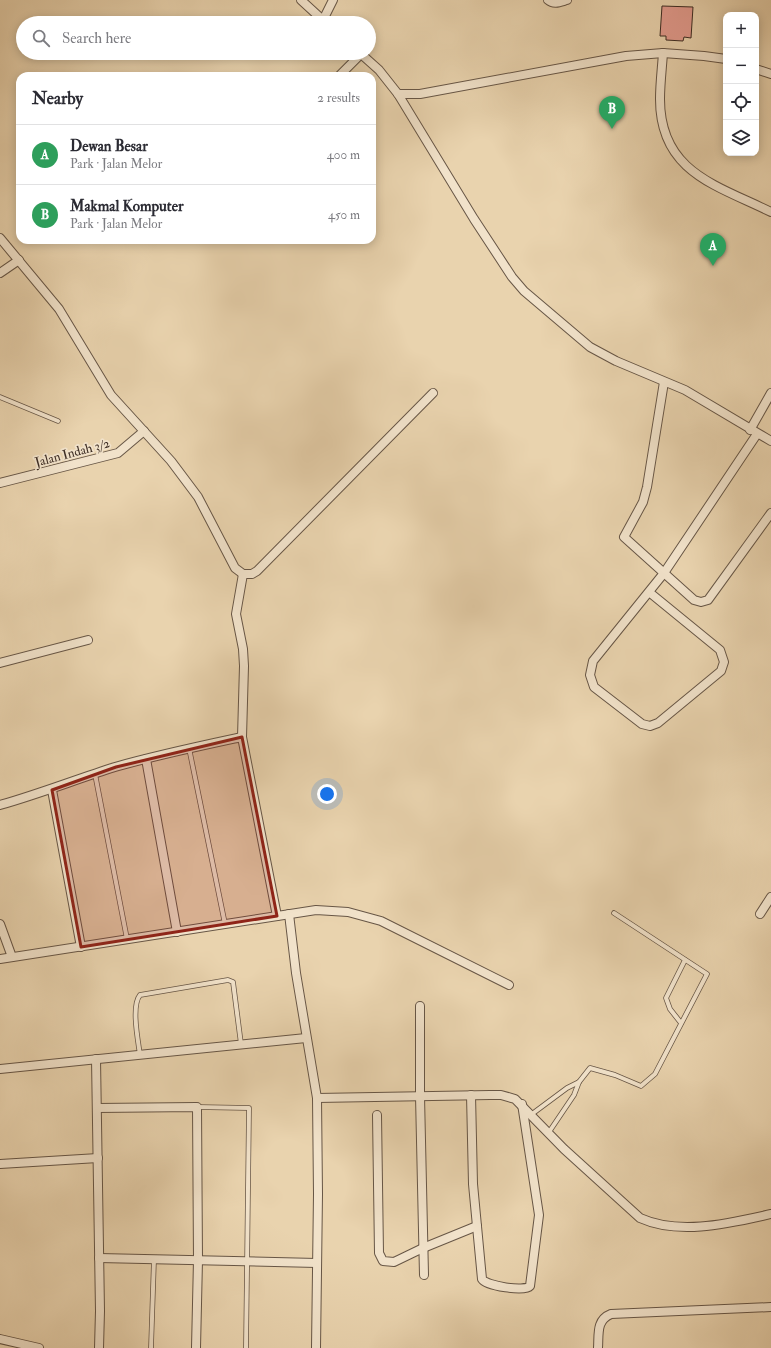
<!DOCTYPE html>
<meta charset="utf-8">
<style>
:root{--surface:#fff;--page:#f2f2f3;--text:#2b2b33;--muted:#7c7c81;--line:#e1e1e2;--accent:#8f2418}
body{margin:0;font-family:"IM FELL Double Pica",serif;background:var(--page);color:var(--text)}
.controls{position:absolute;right:12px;top:12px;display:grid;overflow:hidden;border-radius:8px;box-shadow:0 2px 10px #0003}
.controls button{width:36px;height:36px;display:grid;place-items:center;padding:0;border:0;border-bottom:1px solid var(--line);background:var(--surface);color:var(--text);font:20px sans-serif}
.you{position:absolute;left:327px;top:794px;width:14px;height:14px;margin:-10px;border:3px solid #fff;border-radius:50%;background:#1a73e8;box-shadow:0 0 0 6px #1a73e833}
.badge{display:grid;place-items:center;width:26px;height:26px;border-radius:50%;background:var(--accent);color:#fff;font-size:13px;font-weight:700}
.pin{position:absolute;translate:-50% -33px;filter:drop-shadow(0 1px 2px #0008)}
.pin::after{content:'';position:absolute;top:21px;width:14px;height:12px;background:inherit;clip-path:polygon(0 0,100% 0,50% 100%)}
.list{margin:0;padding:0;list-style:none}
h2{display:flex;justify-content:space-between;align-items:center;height:52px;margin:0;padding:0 16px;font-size:17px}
h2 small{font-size:13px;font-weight:400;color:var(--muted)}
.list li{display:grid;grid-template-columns:26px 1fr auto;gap:12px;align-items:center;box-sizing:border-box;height:60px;padding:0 16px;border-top:1px solid var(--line)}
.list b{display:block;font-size:15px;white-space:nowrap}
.list p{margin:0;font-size:13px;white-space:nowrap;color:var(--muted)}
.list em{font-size:13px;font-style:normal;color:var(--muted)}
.icon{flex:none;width:22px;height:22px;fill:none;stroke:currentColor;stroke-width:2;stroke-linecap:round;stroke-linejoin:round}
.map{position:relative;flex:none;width:771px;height:1348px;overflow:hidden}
.search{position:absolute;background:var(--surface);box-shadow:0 2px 10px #0003;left:16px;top:16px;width:360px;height:44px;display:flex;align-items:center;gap:10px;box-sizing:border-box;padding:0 14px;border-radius:22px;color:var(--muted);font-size:15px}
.panel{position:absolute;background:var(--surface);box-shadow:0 2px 10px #0003;left:16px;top:72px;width:360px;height:172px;border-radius:12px}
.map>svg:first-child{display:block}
.building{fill:#e29b8e;stroke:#3c2c23}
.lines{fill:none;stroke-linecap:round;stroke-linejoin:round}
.lane-casing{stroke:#675646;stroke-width:5.5}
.street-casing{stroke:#675646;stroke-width:10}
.lane{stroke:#f1e2ca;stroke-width:4}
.street{stroke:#f1e2ca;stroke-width:8}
.marked{fill:#8f2418;fill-opacity:0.2;stroke:#8f2418;stroke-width:3;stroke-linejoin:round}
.labels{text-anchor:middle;stroke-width:3.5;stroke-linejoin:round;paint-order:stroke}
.street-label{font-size:13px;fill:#3c2c23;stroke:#f1e2ca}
</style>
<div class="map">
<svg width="771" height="1348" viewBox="0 0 771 1348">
<rect width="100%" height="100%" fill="#e9d3ae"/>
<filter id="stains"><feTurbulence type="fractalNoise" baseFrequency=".005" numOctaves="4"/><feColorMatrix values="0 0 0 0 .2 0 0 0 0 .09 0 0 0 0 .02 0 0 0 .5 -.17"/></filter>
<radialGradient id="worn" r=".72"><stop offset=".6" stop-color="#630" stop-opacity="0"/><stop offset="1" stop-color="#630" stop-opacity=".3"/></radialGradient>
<path class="building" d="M662 6 693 7 691 38 684 37 683 41 666 40V36H660Z"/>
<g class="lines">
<g class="lane-casing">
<g id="lane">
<path d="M0 397 58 421"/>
<path d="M189 748 225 924"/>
<path d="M95 774 127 939"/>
<path d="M681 1023 670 1009 666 998 685 960"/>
<path d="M140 1055C138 1040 131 1006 140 995L228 980 233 982 241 1044"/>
<path d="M197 1107 249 1108 246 1348"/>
<path d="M532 1114 567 1088 579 1082"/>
<path d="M549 1132 574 1095 579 1082 590 1068 615 1075 641 1086 655 1074 707 974 614 913"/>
<path d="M151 1348 154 1259"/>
</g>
</g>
<g class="street-casing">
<g id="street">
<path d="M301 0 326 23"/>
<path d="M548 0C554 5 560 2 567 0"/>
<path d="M323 20 333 0"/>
<path d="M360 53 379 70 398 94 474 219 512 277 524 291 590 347 616 361 685 390 771 441"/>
<path d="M663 53C662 68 660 84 660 99 660 172 716 185 771 212"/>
<path d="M756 69 771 74"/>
<path d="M339 76 361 54"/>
<path d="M398 94H420L626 56 663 53 704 56 726 59"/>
<path d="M0 238 59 309 111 395 171 461 198 497 235 568 243 574H252L257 571 433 393"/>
<path d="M0 273 19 260"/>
<path d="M664 382 647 487 643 502 624 537 694 600 701 602 708 600 771 513"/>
<path d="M750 430 771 393"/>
<path d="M0 483 118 453 144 431"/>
<path d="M243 574 236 614 243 649 244 666 242 737 277 916"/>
<path d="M649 592 720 650 724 662 721 671 658 723 650 726 642 724 594 687 590 675 593 661 664 573 757 434"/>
<path d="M0 663 88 640"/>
<path d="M146 759 177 932"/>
<path d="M52 790 81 947"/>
<path d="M0 805C39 794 77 779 115 767 157 755 200 746 242 737"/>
<path d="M289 914 296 973 317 1098 318 1194 316 1348"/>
<path d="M760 914 771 897"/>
<path d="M0 924 12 957"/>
<path d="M0 959 316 910 348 912 381 921 509 985"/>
<path d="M420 1006V1096L424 1275"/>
<path d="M96 1059 100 1311 99 1348"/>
<path d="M0 1069 306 1038"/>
<path d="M471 1095 473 1184 482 1279C486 1286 525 1292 530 1286L539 1215 522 1104"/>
<path d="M317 1098 490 1095H501L515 1099 564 1149 640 1218C680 1236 730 1223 771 1214"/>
<path d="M97 1108 197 1107 198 1260 196 1348"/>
<path d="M377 1115 379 1253 383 1261 394 1262 423 1248 477 1226"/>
<path d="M0 1164 98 1158"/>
<path d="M99 1258 317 1263"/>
<path d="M0 1339 39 1348"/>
<path d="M598 1348C599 1334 596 1320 611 1314L771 1307"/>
</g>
</g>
<use href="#lane" class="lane"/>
<use href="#street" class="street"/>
</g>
<path class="marked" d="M242 737 277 916 81 947 52 790 116 767Z"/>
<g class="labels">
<g class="street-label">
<text transform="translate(72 452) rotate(-15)" y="5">Jalan Indah 3/2</text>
</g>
</g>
<rect width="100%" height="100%" filter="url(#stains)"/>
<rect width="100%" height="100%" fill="url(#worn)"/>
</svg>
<div class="controls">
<button>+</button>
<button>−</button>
<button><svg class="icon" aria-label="locate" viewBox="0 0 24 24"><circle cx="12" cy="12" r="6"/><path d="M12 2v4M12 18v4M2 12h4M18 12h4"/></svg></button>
<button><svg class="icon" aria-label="layers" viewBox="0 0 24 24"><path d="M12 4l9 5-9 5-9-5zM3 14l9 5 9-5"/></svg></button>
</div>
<div class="you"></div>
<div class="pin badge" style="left:713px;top:266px;background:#2e9e5b">A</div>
<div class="pin badge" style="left:612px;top:129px;background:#2e9e5b">B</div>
<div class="search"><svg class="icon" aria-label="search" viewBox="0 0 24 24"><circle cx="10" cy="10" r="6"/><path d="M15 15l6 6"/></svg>Search here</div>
<section class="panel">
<h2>Nearby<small>2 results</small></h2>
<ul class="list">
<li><span class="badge" style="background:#2e9e5b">A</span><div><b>Dewan Besar</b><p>Park · Jalan Melor</p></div><em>400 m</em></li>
<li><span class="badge" style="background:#2e9e5b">B</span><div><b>Makmal Komputer</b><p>Park · Jalan Melor</p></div><em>450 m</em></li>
</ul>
</section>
</div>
